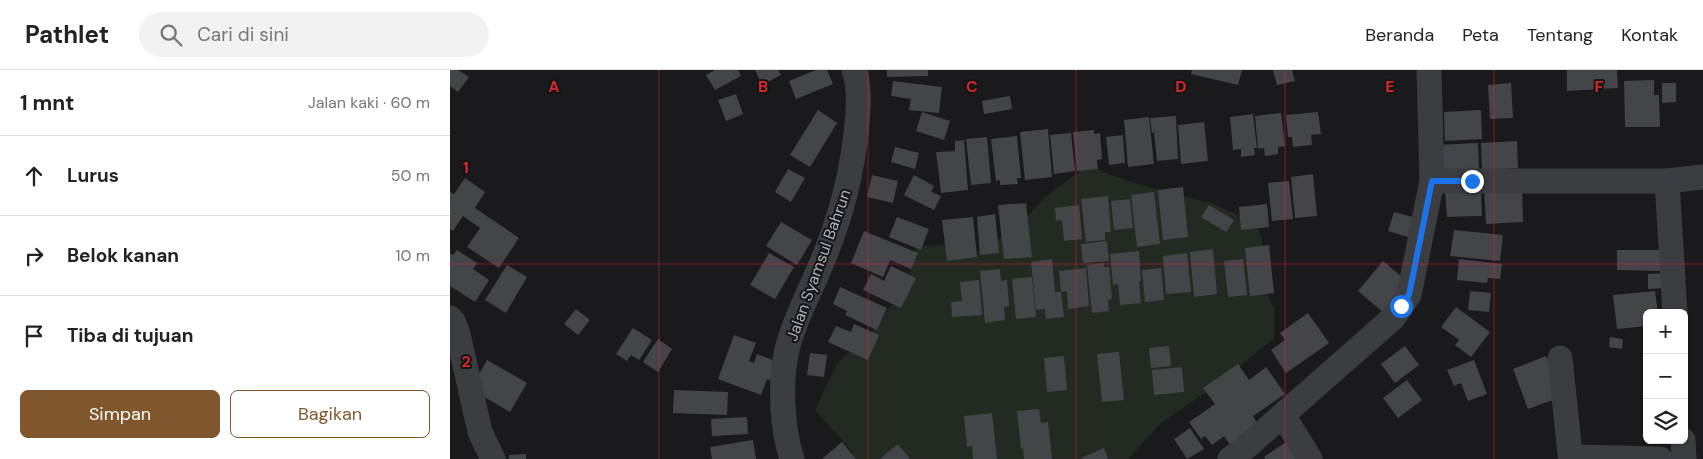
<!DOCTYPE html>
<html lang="id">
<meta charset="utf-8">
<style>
:root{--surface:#fff;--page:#f2f2f2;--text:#222;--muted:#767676;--line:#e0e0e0;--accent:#80572d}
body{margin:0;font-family:"DM Sans",sans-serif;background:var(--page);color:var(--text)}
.controls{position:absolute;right:15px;bottom:15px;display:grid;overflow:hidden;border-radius:8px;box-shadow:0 1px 4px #0004}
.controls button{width:45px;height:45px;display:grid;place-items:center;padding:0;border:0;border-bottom:1px solid var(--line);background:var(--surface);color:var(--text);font:25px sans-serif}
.stop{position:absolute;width:15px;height:15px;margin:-11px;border:4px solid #1a73e8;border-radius:50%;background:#fff}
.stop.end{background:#1a73e8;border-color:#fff;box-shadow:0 1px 5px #0008}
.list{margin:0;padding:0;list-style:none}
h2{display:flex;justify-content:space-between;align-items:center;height:65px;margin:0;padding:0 20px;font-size:21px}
h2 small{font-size:16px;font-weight:400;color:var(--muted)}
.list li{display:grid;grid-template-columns:32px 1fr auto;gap:15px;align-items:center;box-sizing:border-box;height:80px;padding:0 20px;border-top:1px solid var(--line)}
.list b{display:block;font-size:19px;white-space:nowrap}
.list em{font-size:16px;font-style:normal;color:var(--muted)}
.actions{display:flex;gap:10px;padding:15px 20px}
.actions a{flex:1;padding:11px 0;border:1px solid var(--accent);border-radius:8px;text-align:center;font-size:18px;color:var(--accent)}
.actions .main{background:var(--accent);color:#fff}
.icon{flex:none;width:28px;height:28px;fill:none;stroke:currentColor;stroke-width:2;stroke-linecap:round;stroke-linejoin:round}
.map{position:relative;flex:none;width:1253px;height:389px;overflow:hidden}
header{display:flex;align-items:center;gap:30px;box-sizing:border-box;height:70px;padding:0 25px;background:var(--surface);border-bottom:1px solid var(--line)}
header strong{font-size:24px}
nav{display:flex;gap:28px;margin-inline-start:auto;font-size:18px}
.search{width:350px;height:45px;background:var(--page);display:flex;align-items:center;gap:12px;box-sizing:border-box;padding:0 18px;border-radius:28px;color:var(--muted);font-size:19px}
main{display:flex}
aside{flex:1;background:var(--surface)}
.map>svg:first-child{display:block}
.green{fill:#222a21}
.building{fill:#444549}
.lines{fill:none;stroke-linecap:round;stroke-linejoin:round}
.minor{stroke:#3b3d41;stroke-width:25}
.route{stroke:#1a73e8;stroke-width:6}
.grid{fill:none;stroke:#d62828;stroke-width:1;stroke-opacity:0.55}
.labels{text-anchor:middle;stroke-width:4;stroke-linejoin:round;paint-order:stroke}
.street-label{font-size:16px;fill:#acb3bc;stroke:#151517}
.grid-label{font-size:16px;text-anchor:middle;font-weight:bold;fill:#d62828;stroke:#151517;stroke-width:4;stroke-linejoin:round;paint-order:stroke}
</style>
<header>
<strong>Pathlet</strong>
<div class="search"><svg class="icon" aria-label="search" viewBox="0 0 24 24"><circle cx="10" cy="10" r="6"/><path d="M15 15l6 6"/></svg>Cari di sini</div>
<nav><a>Beranda</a><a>Peta</a><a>Tentang</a><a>Kontak</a></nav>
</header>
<main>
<aside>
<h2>1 mnt<small>Jalan kaki · 60 m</small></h2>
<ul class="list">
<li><svg class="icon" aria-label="ahead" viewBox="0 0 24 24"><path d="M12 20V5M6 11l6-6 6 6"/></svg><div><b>Lurus</b></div><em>50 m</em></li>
<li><svg class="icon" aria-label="right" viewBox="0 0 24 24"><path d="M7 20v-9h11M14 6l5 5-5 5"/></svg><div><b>Belok kanan</b></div><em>10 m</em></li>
<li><svg class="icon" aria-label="arrive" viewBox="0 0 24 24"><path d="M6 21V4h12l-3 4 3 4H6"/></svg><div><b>Tiba di tujuan</b></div></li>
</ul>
<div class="actions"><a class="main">Simpan</a><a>Bagikan</a></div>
</aside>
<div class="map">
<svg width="1253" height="389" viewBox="0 0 1253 389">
<rect width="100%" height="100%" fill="#1a1a1c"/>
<path class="green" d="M637 96 684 113 761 133 808 154 814 180V217L824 238V268L772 311 711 353 678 389H405L400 379 365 340 386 295 422 261 457 215 466 176 503 175 532 182 573 151 595 127Z"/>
<g class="building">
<path d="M0 0H8L19 7 8 22 0 16Z"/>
<path d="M265 0H288L291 6 265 20 256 5Z"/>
<path d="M305 0H328L331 5 312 15Z"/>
<path d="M366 0H377L383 14 346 29 339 11Z"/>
<path d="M437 0H478V6L437 7Z"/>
<path d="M742 0H792L788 15 741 4Z"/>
<path d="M823 0H842L845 11 827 15Z"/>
<path d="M1117 0H1167L1168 18 1117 21Z"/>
<path d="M1204 10V25H1209L1210 57H1175L1174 11Z"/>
<path d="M443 11 492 17 489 43 459 40 461 29 441 26Z"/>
<path d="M1061 13 1063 48 1040 49 1038 15Z"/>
<path d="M1212 13H1226V32L1212 33Z"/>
<path d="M286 24 293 44 276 51 268 30Z"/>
<path d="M560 26 562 39 534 44 532 31Z"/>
<path d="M368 40 387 53 360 97 340 85Z"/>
<path d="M1031 40 1032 69 995 71 994 42Z"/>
<path d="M472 42 500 51 494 70 466 61Z"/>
<path d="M868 42 871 64 861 65 862 75 843 77 842 67H838L836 45Z"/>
<path d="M831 43 835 76 828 77V84L815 86 814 78 808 79 805 46Z"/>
<path d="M803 44 807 78H804L805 85 791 87V79L783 80 780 47Z"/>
<path d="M726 46 728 89 707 91 704 62 702 63 700 48Z"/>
<path d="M699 47 704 94 678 97 674 50Z"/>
<path d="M754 52 758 91 731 94 728 55Z"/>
<path d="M598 59 602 107 575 110 570 62Z"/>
<path d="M644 60V64L650 63 652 89 647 90 648 99 627 101 623 62Z"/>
<path d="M621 63 625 101 604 104 600 65Z"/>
<path d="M673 65 675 93 659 95 656 67Z"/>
<path d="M567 66 571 108H567L568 114 550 115V110L546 111 541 69Z"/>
<path d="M537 67 541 113 521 115 516 69Z"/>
<path d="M514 70 518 120 491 123 486 82 505 81V71Z"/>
<path d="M1067 71 1068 98 1032 100 1031 73Z"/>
<path d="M1028 73 1029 100 990 102 989 75Z"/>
<path d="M445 77 469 83 465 99 441 92Z"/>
<path d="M338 99 355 108 341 132 325 122Z"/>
<path d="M863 104 867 146 845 148 841 107Z"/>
<path d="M422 105 448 111 443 133 417 127Z"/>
<path d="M464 105 484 116 481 122 491 126 484 140 454 125Z"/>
<path d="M15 108 35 122 25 138 69 168 49 198 17 177 30 158 13 146 3 161 0 159V122L4 124Z"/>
<path d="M839 111 843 149 822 151 818 113Z"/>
<path d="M1072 116 1073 152 1036 154 1034 118Z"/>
<path d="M733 117 738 167 713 170 708 120Z"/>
<path d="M1031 119 1032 146 997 147 995 121Z"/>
<path d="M704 122 710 174 687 177 681 125Z"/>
<path d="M658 126 661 162H655V170L636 172 631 129Z"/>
<path d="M680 129 683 158 664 160 661 131Z"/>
<path d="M576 133 582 187 554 189 548 135Z"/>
<path d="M817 134 819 157 791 160 789 137Z"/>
<path d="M629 135 632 169 614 171 612 150 606 151 605 138Z"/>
<path d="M759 135 784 150 776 162 751 147Z"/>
<path d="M944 142 963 147 958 167 938 161Z"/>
<path d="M545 144 549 183 530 185 527 147Z"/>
<path d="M447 147 479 159 471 180 439 167Z"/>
<path d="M523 147 527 187 497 191 492 150Z"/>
<path d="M331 152 362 170 347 195 316 176Z"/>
<path d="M1004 160 1053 165 1050 191 1000 186Z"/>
<path d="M414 161 468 183 461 199 440 190 433 207 401 193Z"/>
<path d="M657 171 659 191 633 193 631 174Z"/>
<path d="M819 175 824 223 800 226 795 178Z"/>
<path d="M763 179 767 224 744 227 740 182Z"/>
<path d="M7 180 27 193 23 199 39 210 25 232 0 216V183L3 185Z"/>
<path d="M1167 180H1211L1210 201 1167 200Z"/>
<path d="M689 181 691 211 689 212 691 233 670 235 668 214 663 215 660 184Z"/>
<path d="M319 183 344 197 325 229 300 215Z"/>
<path d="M737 183 741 222 716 224 713 186Z"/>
<path d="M602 189 605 222H611L614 247 596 249 595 239 586 240 581 192Z"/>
<path d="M793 189 797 225 778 227 774 191Z"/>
<path d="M1009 189 1052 194 1050 209 1038 208 1037 213 1007 210Z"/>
<path d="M933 191 959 213 934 243 908 221Z"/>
<path d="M654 193V197H659L662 229 658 230 659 241 642 243 637 195Z"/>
<path d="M57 195 77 207 56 243 35 230Z"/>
<path d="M441 196 466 208 451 238 413 220 421 204 434 211Z"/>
<path d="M636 198 639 236 618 239 617 221 611 222 609 201Z"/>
<path d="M711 198 714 230 695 232 692 200Z"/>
<path d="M550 199 551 211 557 210 559 236 554 237 555 250 535 253 530 201Z"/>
<path d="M1216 203 1217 218 1198 219V204Z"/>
<path d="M582 207 586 247 566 249 562 209Z"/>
<path d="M529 210 532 245 502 247 501 232 512 231 510 212Z"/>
<path d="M390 217 437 238 427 260 395 245 397 241 383 234Z"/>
<path d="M1020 221 1041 223 1039 242 1018 240Z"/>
<path d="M1205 221 1208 243H1197V256L1167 259 1163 225Z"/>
<path d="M1006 237 1040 262 1021 287 1005 275 1009 270 991 257Z"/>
<path d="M126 239 140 250 128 265 114 254Z"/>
<path d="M858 243 879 273 836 303 821 280 835 270 830 263Z"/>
<path d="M404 254 429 265 418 290 378 272 386 256 401 262Z"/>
<path d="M183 258 202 270 189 290 181 285 177 291 166 284Z"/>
<path d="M284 265 306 273 299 291 304 293 307 284 331 293 324 311 317 309 311 325 268 309Z"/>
<path d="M1160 267 1173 269 1172 279 1159 277Z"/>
<path d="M208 269 222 279 208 302 193 292Z"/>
<path d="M719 276 721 296 701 298 699 278Z"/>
<path d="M955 276 969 295 945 313 931 294Z"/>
<path d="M669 282 674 330 652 332 647 284Z"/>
<path d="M360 283 377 285 374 307 357 305Z"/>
<path d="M614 286 617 320 597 322 594 288Z"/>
<path d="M1096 286 1111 327 1078 339 1063 299Z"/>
<path d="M37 290 77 313 60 342 21 319Z"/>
<path d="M1024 290 1037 324 1018 331 1011 313 1004 316 997 300Z"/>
<path d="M788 294 799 310 816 297 835 324 803 346 809 356 781 376 774 366 762 375 755 366 751 369 739 352 765 334 753 318Z"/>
<path d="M732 297 734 322 704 325 702 300Z"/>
<path d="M957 310 972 330 948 348 933 328Z"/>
<path d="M224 320 278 322 277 345 223 343Z"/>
<path d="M589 339 591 353 598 352 602 389H574L573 378 571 379 567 341Z"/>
<path d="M542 343 547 389H523L522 376 517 377 514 346Z"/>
<path d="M297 347 298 364 262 366 261 349Z"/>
<path d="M740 358 754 379 737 389 724 369Z"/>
<path d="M842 368 857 389H815L814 387Z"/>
<path d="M303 370 306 389H262L260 377Z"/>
<path d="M392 372 406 389H372Z"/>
<path d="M448 374 460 389H430Z"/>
<path d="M654 378 658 389H632L631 388Z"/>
<path d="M76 384V389H59V385Z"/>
</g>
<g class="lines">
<g class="minor">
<path d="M982 111H1217L1253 107"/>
<path d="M1217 111 1225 243"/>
<path d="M0 248 3 251 8 264 30 362 43 389"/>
<path d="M1110 288 1120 384 1125 387 1210 389"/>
<path d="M833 345 860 389"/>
<path d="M1233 370 1234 389"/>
<path d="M342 389C332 359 330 314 336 284 343 252 360 222 372 192 389 152 401 108 406 64 408 44 411 19 404 0"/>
<path d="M780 389 795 378 943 248 959 225 982 111 979 0"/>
</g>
</g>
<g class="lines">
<path class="route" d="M951 236 959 225 982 111H1022"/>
</g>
<path class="grid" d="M209 0V389M418 0V389M626 0V389M835 0V389M1044 0V389M0 194H1253"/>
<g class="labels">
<g class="street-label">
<text transform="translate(368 195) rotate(-70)" y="6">Jalan Syamsul Bahrun</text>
</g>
</g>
<g class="grid-label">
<text x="104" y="22">A</text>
<text x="313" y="22">B</text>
<text x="522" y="22">C</text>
<text x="731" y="22">D</text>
<text x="940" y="22">E</text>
<text x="1149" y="22">F</text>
<text x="16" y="103">1</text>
<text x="16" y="297">2</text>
</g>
</svg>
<div class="controls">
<button>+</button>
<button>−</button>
<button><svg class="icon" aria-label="layers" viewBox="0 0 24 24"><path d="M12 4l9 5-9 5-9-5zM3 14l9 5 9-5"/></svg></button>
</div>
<div class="stop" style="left:951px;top:236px"></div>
<div class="stop end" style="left:1022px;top:111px"></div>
</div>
</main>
